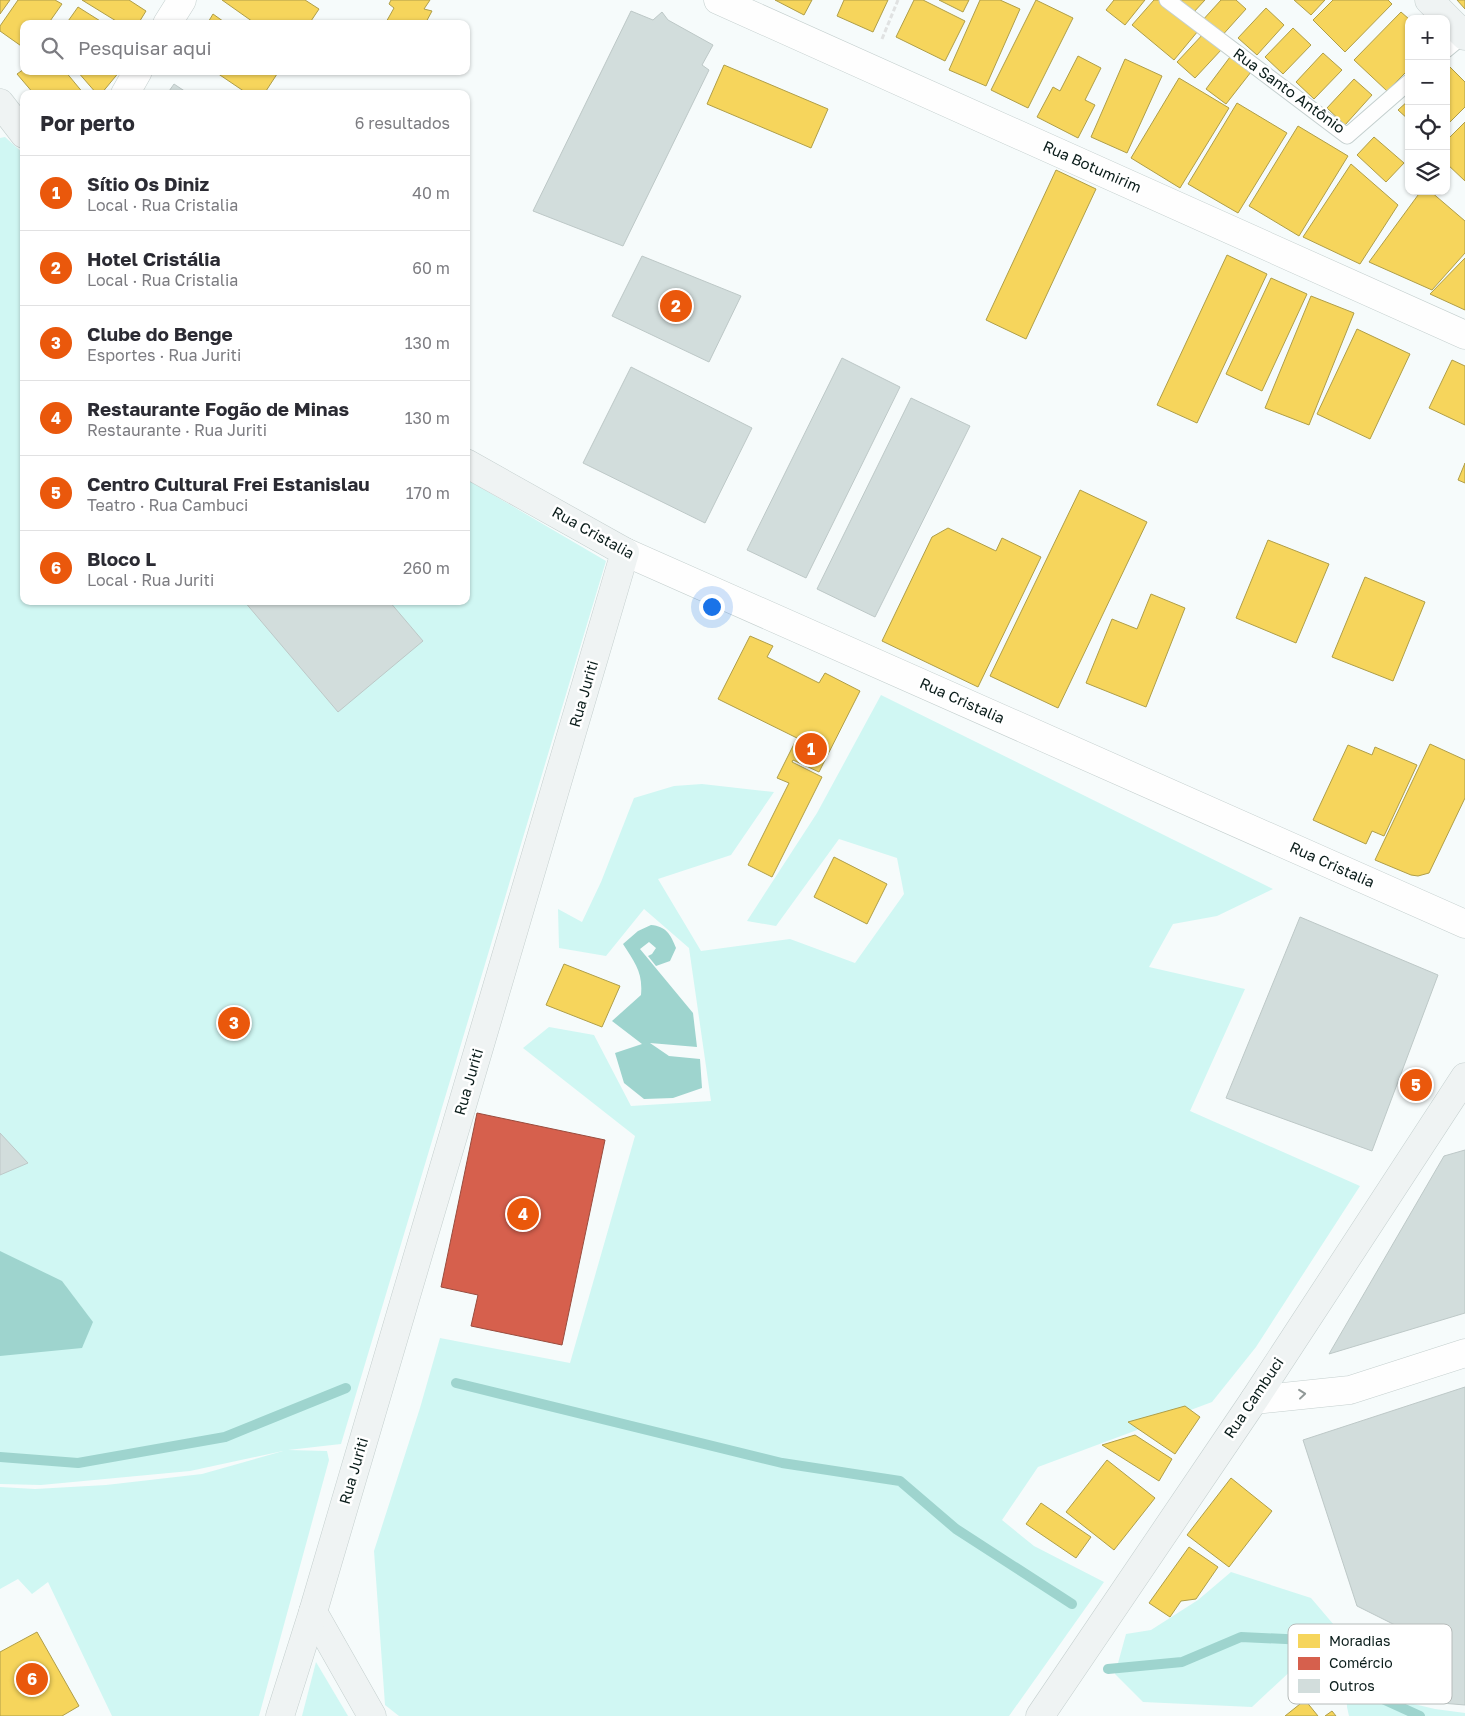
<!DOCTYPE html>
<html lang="pt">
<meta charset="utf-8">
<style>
:root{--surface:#fff;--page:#f7f7f7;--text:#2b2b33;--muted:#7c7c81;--line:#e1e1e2;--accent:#ea580c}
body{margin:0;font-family:"Golos Text",sans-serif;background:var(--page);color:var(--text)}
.controls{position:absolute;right:15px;top:15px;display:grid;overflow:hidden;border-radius:10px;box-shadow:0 1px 4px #0004}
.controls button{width:45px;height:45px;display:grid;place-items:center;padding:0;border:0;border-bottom:1px solid var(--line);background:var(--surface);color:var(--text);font:25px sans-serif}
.you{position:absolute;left:711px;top:606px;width:18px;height:18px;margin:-12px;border:4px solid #fff;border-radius:50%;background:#1a73e8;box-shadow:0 0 0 8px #1a73e833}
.badge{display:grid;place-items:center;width:32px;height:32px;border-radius:50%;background:var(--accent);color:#fff;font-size:16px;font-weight:700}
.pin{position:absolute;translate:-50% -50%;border:2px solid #fff;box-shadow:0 1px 5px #0006}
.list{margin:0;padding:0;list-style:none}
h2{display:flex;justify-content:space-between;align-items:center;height:65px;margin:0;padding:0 20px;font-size:21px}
h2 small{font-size:16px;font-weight:400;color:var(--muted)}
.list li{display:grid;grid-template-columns:32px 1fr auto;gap:15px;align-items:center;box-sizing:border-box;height:75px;padding:0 20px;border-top:1px solid var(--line)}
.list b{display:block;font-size:19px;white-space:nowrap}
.list p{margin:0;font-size:16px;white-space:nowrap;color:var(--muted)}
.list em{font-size:16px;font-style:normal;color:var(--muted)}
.icon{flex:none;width:28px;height:28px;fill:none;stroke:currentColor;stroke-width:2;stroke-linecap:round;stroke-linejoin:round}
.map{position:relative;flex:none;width:1465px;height:1716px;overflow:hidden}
.search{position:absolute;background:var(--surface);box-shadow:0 1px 4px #0004;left:20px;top:20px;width:450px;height:55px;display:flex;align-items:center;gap:12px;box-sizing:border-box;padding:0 18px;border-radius:10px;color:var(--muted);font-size:19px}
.panel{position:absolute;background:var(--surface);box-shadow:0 1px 4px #0004;left:20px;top:90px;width:450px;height:515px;border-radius:10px}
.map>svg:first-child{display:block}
.green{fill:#d0f7f3}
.water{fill:#9ed4ce}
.homes{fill:#f6d55c;stroke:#af9e48}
.shops{fill:#d6604d;stroke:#994c3e}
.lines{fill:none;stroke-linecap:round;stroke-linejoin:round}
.stream{stroke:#9ed4ce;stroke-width:10}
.building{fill:#d2dddc;stroke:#bdc8c7}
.lane-casing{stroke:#c4cfce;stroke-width:17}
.street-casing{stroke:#c4cfce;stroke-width:29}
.secondary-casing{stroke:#c4cfce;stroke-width:29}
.path{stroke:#e0e2e2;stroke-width:3;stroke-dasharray:5 2.5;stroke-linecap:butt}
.lane{stroke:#fefefe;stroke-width:15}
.street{stroke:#fefefe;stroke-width:28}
.secondary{stroke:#eff3f3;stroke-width:28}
.oneway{stroke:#909897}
.labels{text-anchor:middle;stroke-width:5;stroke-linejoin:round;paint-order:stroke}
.street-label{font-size:15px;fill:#0a1c1a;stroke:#fff}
.key{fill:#fff;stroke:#b6bbba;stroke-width:1}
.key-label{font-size:14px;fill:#0a1c1a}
</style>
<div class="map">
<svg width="1465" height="1716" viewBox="0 0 1465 1716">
<rect width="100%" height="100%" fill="#f6fbfb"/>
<g class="green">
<path d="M5 137 24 154V601H466V479L606 561 341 1444 288 1450 327 1451 329 1460 259 1716H112L48 1582 32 1594 18 1579 0 1589V1487L35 1489 106 1485 202 1474 283 1451 190 1471 41 1485 0 1484V138Z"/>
<path d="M881 695 1273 889 1217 916 1173 924 1149 967 1245 989 1190 1111 1360 1186 1256 1347 1212 1402 1038 1467 1002 1520 1034 1546 1104 1582 1009 1716H399L385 1705 374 1551 420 1408 440 1338 570 1363 635 1136 523 1048 549 1027 594 1035 631 1106 711 1101 689 948 644 909 606 956 559 948 558 909 582 922 601 882 634 798 674 786 702 784 774 792 731 855 658 879 701 951 790 939 855 963 904 894 897 858 839 839 776 926 747 921 817 813Z"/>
<path d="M1231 1572 1311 1598 1380 1679 1401 1701 1435 1709 1465 1713V1716H1349L1347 1707 1346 1669 1296 1666 1252 1707 1143 1702 1115 1674 1126 1634 1151 1630 1198 1600Z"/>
<path d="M316 1662 348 1716H302Z"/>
</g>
<g class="water">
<path d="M651 925C666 926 671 935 676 948L670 961 656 966 648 956 652 954 656 948 649 942 640 949 693 1013 697 1047 650 1043 669 1056 700 1059 702 1088 673 1098 644 1099 624 1083 615 1053 642 1044 612 1021 641 995C643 972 635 963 623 944L638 931Z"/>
<path d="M0 1251 62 1281 93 1322 82 1348 0 1356Z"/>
</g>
<g class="homes">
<path d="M0 0H10L0 14Z"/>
<path d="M18 0H55L62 4 48 24H24V48L0 31V26Z"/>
<path d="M82 0H129L146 11 138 24H121Z"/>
<path d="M222 0H305L319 9 309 24H256Z"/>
<path d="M391 0H430L424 9 432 11 425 24H385L394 8 389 4Z"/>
<path d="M775 0H812L804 15Z"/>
<path d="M844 0H888L873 32 837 16Z"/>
<path d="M914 0H923L965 21 945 61 896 37Z"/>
<path d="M939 0H969L963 12Z"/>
<path d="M980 0H1000L1020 9 986 86 949 70Z"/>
<path d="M1036 0 1073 18 1028 108 991 90Z"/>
<path d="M1114 0H1145L1125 25 1106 10Z"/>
<path d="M1154 0H1160L1198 31 1174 60 1132 25Z"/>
<path d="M1177 0H1205L1192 14Z"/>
<path d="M1221 0H1236L1246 9 1219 39 1201 22Z"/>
<path d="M1294 0H1325L1311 15Z"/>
<path d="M1333 0H1388L1392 4 1345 52 1313 20Z"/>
<path d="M1457 0H1465V9Z"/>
<path d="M78 7 105 24H66Z"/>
<path d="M1266 8 1284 25 1257 55 1238 38Z"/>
<path d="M1401 12 1409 19V69L1387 91 1354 60Z"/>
<path d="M213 14 227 24H207Z"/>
<path d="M1293 28 1311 45 1283 74 1265 57Z"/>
<path d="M1205 32 1222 49 1195 78 1177 62Z"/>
<path d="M1323 53 1342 70 1314 99 1296 82Z"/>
<path d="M1078 56 1101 68 1085 100 1095 105 1078 138 1037 117 1053 87 1060 91Z"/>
<path d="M1230 57 1251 72 1226 104 1206 89Z"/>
<path d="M1125 59 1162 76 1127 153 1091 137Z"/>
<path d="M1446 63 1465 82V107L1446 126Z"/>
<path d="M724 65 828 109 811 148 707 104Z"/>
<path d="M24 69V71H65L84 94H34L17 74Z"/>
<path d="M77 71H120L101 94H97Z"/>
<path d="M214 71H279L264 94H248Z"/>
<path d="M1179 78 1229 108 1180 188 1131 158Z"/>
<path d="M1354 79 1372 95 1345 125 1327 108Z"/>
<path d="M1409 100V120L1398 110Z"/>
<path d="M1237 103 1287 133 1238 213 1188 184Z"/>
<path d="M1465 122V181L1446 163V141Z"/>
<path d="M1298 126 1348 156 1299 236 1249 206Z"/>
<path d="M1374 137 1404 163 1386 182 1357 155Z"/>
<path d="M1351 164 1398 205 1360 264 1303 237Z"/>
<path d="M1056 170 1096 189 1026 339 986 320Z"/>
<path d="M1421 191H1430L1465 221V253L1432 290 1369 262Z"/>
<path d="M1227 255 1267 274 1197 423 1157 405Z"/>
<path d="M1465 258V310L1430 294Z"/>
<path d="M1271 278 1307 294 1262 391 1226 374Z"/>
<path d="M1311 296 1354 313 1309 425 1265 408Z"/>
<path d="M1357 329 1410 354 1370 439 1317 414Z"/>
<path d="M1452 360 1465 366V425L1429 408Z"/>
<path d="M1465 463V483L1458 480Z"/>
<path d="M1080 490 1147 522 1058 708 990 676Z"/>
<path d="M948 528 996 551 1002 538 1041 557 978 687 882 641 932 537Z"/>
<path d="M1268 540 1329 564 1296 643 1236 618Z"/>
<path d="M1365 577 1425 602 1393 681 1332 657Z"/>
<path d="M1151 594 1185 608 1146 707 1086 683 1112 619 1137 629Z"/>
<path d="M750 636 773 646 767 657 819 683 825 673 860 691 819 772 793 760 792 762 822 777 772 877 748 865 789 783 777 778 797 738 718 699Z"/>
<path d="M1430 744 1465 760V798L1429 873 1418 876 1411 875 1375 860Z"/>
<path d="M1348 745 1372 755 1375 747 1417 765 1384 836 1372 831 1366 844 1313 820Z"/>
<path d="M834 857 887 884 867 924 814 897Z"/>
<path d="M564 964 620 986 602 1027 546 1005Z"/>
<path d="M1185 1406 1200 1417 1175 1454 1128 1422Z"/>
<path d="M1135 1435 1172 1459 1159 1481 1102 1445Z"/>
<path d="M1107 1460 1155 1498 1114 1550 1066 1512Z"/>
<path d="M1231 1478 1272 1511 1229 1567 1187 1535Z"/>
<path d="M1041 1503 1091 1537 1076 1558 1026 1524Z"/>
<path d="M1189 1547 1218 1567 1196 1599 1181 1601 1170 1617 1149 1603Z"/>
<path d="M37 1632 79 1706 62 1716H0V1652Z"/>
<path d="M1305 1700 1318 1716H1285Z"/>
<path d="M1332 1711 1336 1716H1325Z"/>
</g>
<path class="shops" d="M477 1113 605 1140 562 1345 471 1326 478 1295 441 1287Z"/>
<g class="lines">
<g class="stream">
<path d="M456 1383 782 1463 900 1481 956 1529 1072 1604"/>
<path d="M0 1457 78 1463 225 1437 346 1388"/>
<path d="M1108 1669 1182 1662 1241 1637 1306 1640 1376 1696 1420 1716"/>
</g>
</g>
<g class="building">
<path d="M631 11 653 20 662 12 668 20 713 45 702 65 709 70 623 246 533 211Z"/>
<path d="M174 84 189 94H167Z"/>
<path d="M642 256 741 296 709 362 612 316Z"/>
<path d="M842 358 900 387 806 578 747 550Z"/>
<path d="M631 367 752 428 705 523 583 463Z"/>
<path d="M911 398 970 426 875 617 817 589Z"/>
<path d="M244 601H389L423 641 338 712Z"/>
<path d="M1300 917 1438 975 1372 1151 1226 1098Z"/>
<path d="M0 1133 28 1163 0 1175Z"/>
<path d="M1465 1150V1313L1329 1354 1444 1156Z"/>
<path d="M1465 1387V1705L1405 1700 1411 1633 1357 1606 1303 1440Z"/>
</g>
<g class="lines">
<g class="lane-casing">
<g id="lane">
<path d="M1167 0 1347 136 1409 82"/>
<path d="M1446 50 1464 35"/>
</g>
</g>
<g class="street-casing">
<g id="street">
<path d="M718 0 1465 335"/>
<path d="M167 24 182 0"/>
<path d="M125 94 138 71"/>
<path d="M625 552 1465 924"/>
<path d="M1254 1400 1350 1390 1465 1353"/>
</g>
</g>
<g class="secondary-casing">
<g id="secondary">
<path d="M1429 0 1465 36"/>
<path d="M0 103 24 134"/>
<path d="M313 1612 372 1716"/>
<path d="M280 1716 313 1612 625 552 466 463"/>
<path d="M1040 1716 1254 1400 1465 1077"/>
</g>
</g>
<path class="path" d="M882 39 898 0"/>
<use href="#lane" class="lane"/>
<use href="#street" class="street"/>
<use href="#secondary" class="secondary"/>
</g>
<defs><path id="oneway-chevron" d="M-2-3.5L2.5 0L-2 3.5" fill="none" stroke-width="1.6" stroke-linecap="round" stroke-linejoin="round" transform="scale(1.25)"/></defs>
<use class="oneway" href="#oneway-chevron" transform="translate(1302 1394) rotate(-6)"/>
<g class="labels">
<g class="street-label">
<text transform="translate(1289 91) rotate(36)" y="5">Rua Santo Antônio</text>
<text transform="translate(1092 167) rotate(24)" y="5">Rua Botumirim</text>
<text transform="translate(593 533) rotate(29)" y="5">Rua Cristalia</text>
<text transform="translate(584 694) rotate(-74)" y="5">Rua Juriti</text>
<text transform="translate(962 701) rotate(24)" y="5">Rua Cristalia</text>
<text transform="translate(1332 865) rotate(24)" y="5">Rua Cristalia</text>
<text transform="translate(469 1082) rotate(-74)" y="5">Rua Juriti</text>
<text transform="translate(1254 1398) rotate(-56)" y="5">Rua Cambuci</text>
<text transform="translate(354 1471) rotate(-74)" y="5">Rua Juriti</text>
</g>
</g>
<rect x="1288" y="1624" width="164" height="80" rx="8" class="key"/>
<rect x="1298" y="1634" width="22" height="14" fill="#f6d55c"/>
<rect x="1298" y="1657" width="22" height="13" fill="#d6604d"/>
<rect x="1298" y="1679" width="22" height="14" fill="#d2dddc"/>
<g class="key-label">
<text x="1329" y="1646">Moradias</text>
<text x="1329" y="1668">Comércio</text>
<text x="1329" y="1691">Outros</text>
</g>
</svg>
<div class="controls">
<button>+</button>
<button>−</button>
<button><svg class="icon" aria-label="locate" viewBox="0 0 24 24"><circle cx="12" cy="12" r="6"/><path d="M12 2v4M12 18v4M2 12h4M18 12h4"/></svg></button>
<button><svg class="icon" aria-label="layers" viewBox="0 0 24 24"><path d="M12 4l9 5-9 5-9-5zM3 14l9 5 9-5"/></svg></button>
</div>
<div class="you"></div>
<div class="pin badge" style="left:811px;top:749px">1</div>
<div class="pin badge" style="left:676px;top:306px">2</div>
<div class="pin badge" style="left:234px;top:1023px">3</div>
<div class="pin badge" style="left:523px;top:1214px">4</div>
<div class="pin badge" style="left:1416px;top:1085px">5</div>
<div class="pin badge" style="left:32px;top:1679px">6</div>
<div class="search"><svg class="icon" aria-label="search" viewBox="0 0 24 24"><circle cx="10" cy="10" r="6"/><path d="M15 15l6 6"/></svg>Pesquisar aqui</div>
<section class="panel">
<h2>Por perto<small>6 resultados</small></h2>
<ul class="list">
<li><span class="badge">1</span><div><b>Sítio Os Diniz</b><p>Local · Rua Cristalia</p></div><em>40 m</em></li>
<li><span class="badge">2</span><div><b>Hotel Cristália</b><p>Local · Rua Cristalia</p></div><em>60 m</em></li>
<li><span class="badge">3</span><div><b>Clube do Benge</b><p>Esportes · Rua Juriti</p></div><em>130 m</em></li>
<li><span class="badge">4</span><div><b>Restaurante Fogão de Minas</b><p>Restaurante · Rua Juriti</p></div><em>130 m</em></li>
<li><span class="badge">5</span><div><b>Centro Cultural Frei Estanislau</b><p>Teatro · Rua Cambuci</p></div><em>170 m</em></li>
<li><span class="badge">6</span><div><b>Bloco L</b><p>Local · Rua Juriti</p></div><em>260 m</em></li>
</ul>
</section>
</div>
